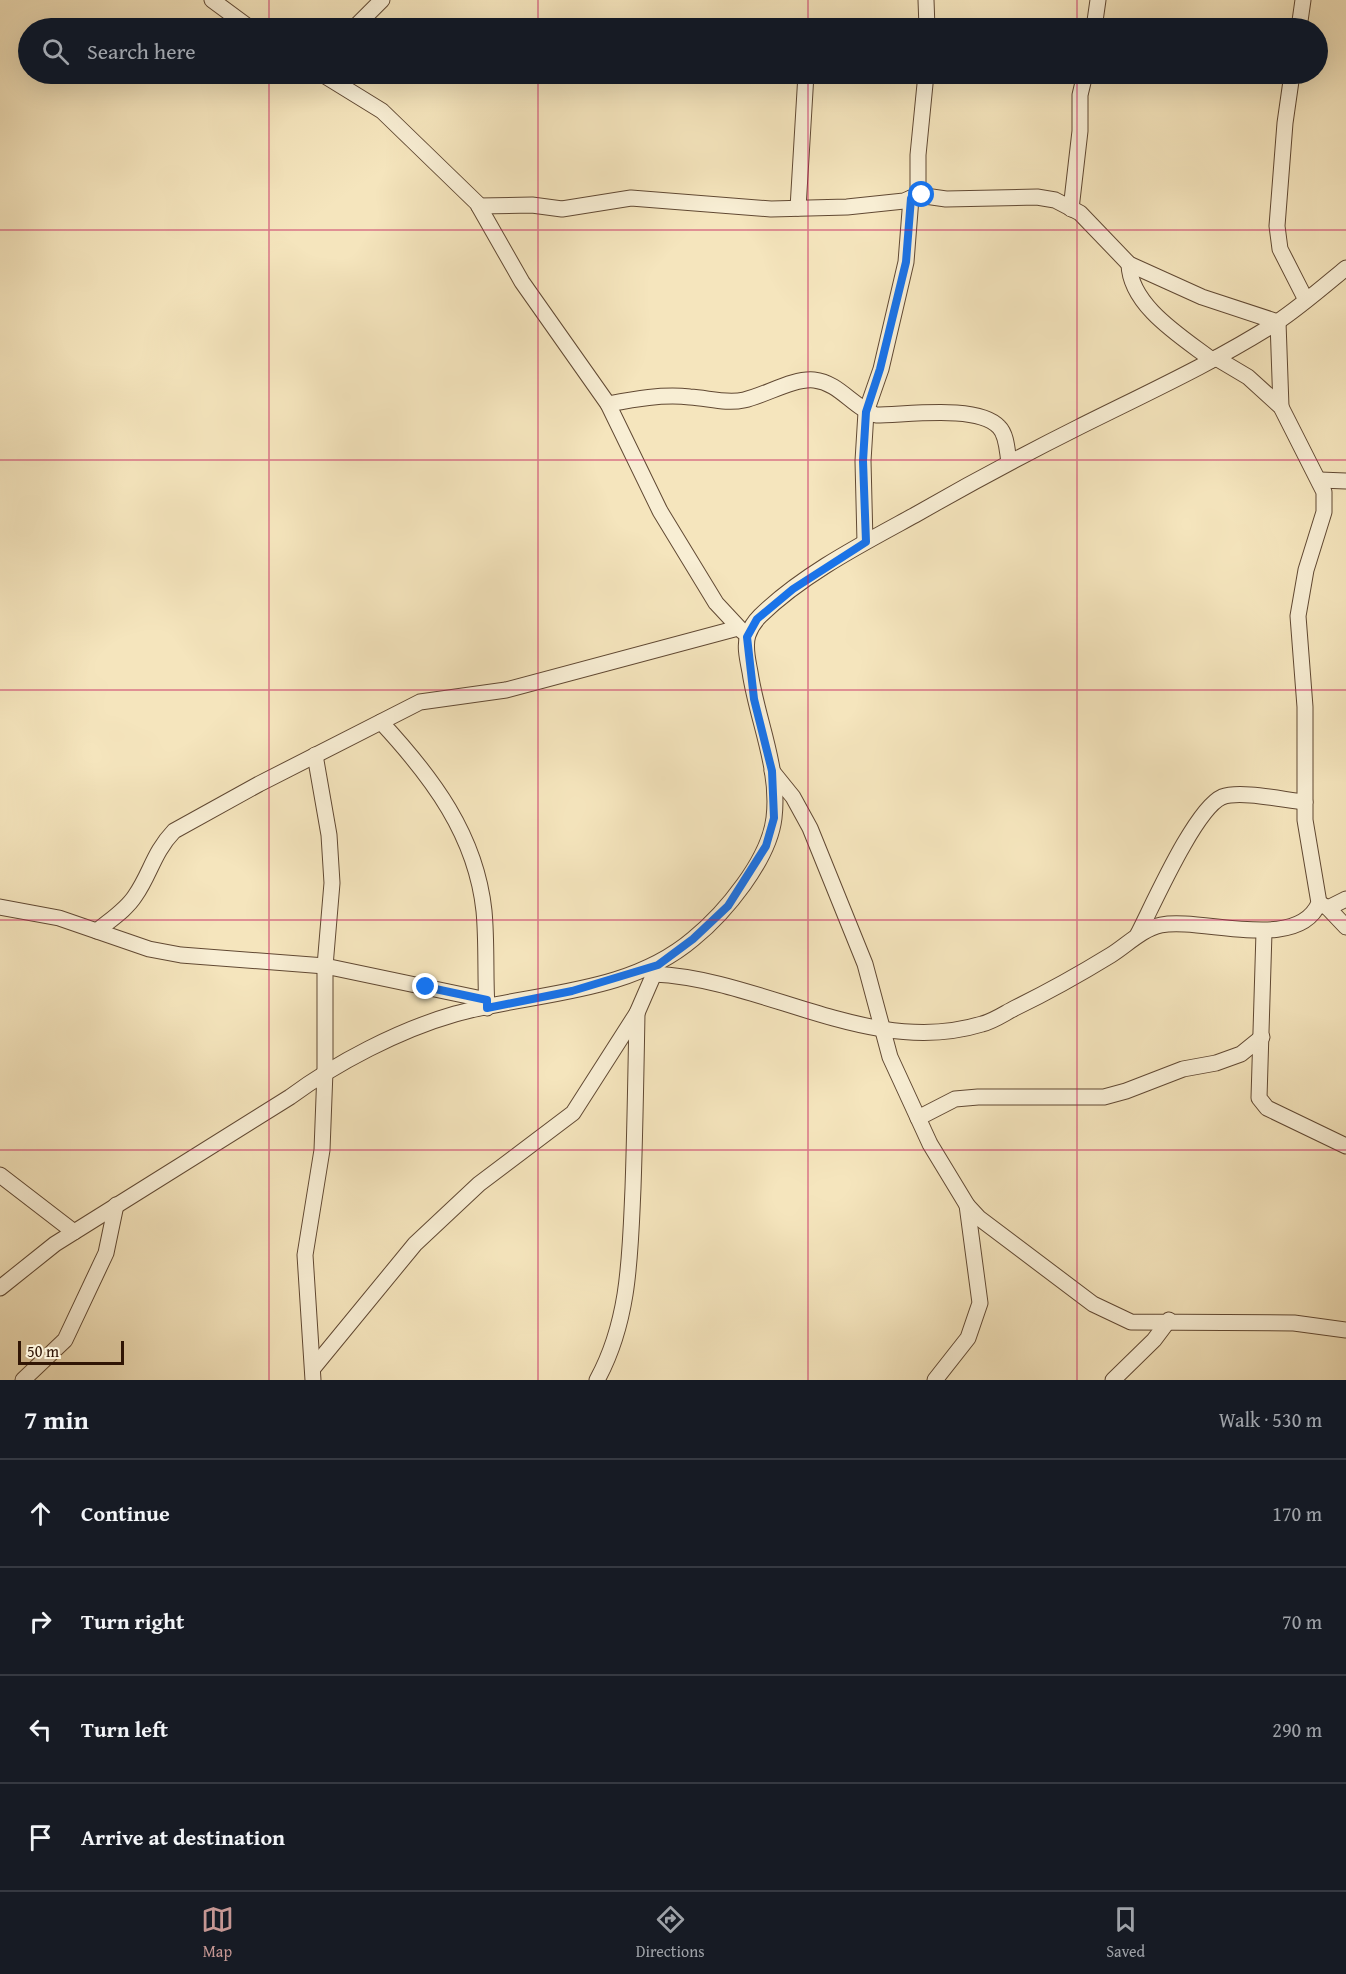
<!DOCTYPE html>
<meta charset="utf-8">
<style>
:root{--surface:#171b24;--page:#20242c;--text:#f1f3f6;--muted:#9ea1a6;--line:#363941;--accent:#c59692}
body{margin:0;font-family:"Gentium Book Plus",serif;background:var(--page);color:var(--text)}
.scale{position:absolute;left:18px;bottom:15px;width:106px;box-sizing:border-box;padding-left:6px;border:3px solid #301505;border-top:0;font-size:16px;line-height:21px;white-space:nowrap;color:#301505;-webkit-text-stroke:4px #f8eed4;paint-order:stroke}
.stop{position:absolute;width:18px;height:18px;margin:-14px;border:4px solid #1a73e8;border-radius:50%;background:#fff}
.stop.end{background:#1a73e8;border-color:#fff;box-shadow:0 2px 6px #0008}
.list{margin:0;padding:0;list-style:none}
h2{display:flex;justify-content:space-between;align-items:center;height:78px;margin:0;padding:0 24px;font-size:26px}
h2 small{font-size:20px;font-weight:400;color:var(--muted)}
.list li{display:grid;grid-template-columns:39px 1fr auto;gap:18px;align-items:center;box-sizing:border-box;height:108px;padding:0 24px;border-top:2px solid var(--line)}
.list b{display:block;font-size:22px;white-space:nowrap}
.list em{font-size:20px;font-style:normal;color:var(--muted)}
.icon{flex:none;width:33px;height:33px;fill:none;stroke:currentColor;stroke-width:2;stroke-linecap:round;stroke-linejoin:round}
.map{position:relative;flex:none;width:1346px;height:1380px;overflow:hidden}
.search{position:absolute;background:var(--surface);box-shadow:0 6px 24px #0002;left:18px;right:18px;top:18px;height:66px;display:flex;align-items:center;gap:15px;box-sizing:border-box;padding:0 21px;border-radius:33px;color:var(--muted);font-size:22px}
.sheet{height:510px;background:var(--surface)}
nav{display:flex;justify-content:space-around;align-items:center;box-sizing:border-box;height:84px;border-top:2px solid var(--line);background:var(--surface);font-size:16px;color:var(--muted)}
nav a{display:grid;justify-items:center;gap:3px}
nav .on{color:var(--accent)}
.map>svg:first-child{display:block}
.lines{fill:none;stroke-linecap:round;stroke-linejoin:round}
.street-casing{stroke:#614933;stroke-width:17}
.street{stroke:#f8eed4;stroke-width:15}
.route{stroke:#1a73e8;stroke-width:8}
.grid{fill:none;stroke:#c2185b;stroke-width:1.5;stroke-opacity:0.55}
</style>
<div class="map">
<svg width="1346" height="1380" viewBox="0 0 1346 1380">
<rect width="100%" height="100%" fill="#f5e5bd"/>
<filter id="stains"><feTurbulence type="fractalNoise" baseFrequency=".00333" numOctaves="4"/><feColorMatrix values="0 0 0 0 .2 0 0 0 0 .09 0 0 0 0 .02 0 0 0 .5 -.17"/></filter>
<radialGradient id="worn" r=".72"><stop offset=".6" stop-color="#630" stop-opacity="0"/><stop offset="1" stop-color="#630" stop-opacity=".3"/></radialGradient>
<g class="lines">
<g class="street-casing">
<g id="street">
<path d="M212 0 250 28"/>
<path d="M926 0 927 28"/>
<path d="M354 28 382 0"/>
<path d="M1094 28 1098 0"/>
<path d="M1299 28 1303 0"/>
<path d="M322 74 382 111 477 203 522 282 608 404 660 511 716 603 743 632"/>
<path d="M1292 74 1285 123 1277 226 1280 249 1306 300"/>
<path d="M918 195V155L926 74"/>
<path d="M479 206 532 205 562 209 631 198 771 209 847 207 904 201 918 195 946 199 1037 197 1055 200 1080 213 1129 264 1202 297 1278 322 1281 407"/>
<path d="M798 208 806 74"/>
<path d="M1071 209 1080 131V95L1085 74"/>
<path d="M1129 264C1130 306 1182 337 1212 360"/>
<path d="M608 404C635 399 662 394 690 397 708 398 726 404 744 400 766 395 793 378 814 380 840 383 852 407 876 415 906 415 978 404 999 427 1007 435 1007 451 1009 462"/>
<path d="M1320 480 1346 481"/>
<path d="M865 542 863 461 866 412 881 369 906 262 911 198"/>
<path d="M381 722C432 777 476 835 484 911 487 943 485 976 487 1008"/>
<path d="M772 771 793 797 810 828 865 964 890 1057 930 1144 967 1205 979 1218 1093 1304 1131 1322 1294 1323 1346 1330"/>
<path d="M1319 903 1328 908 1346 927"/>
<path d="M0 907 59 918 149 949 181 955 325 966 487 1000"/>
<path d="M1328 908 1346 899"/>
<path d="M97 931C110 920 126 910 135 896 151 873 153 853 174 831L259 784 420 702 506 690 738 628"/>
<path d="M1264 932 1259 1098 1267 1108 1346 1146"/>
<path d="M1138 934C1153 905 1195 809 1222 797 1240 790 1284 800 1305 802"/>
<path d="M654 974C764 979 872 1058 982 1024 994 1021 1005 1013 1015 1008 1048 992 1080 974 1111 955 1127 945 1142 929 1161 925 1202 917 1298 953 1319 903L1305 820V707L1298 616 1306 570 1324 512V492L1281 407 1248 377 1216 358"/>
<path d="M918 1118 955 1099 978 1097H1104L1126 1091 1183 1069 1216 1063 1241 1054 1262 1037"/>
<path d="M0 1175 74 1232"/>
<path d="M0 1288 55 1244 290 1097C336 1063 399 1030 455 1014 534 992 627 995 693 939 725 913 769 860 774 818 780 768 757 720 750 672 748 661 744 646 748 635 750 629 755 621 760 616 803 574 862 544 915 515 969 484 1023 455 1079 427 1145 394 1213 363 1276 323 1300 307 1323 287 1346 268"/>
<path d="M314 1367 415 1244 479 1184 573 1113 637 1013 657 967"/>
<path d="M23 1380 65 1340 106 1253 116 1205"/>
<path d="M313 1380 305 1255 322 1150 325 1071V966L332 883 329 835 315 755"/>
<path d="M597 1380C630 1320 630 1254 633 1188 635 1130 636 1071 637 1013"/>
<path d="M935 1380 968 1338 980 1303 967 1205"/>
<path d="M1113 1380 1154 1340 1169 1320"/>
</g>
</g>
<use href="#street" class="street"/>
</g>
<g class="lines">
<path class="route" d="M426 987 487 1000V1008L572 991 658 965 693 939 728 906 766 846 774 818 772 771 754 699 747 637 757 619 793 589 866 542 863 461 866 412 880 369 906 262 911 198 922 195"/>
</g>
<path class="grid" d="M269 0V28M538 0V28M808 0V28M1077 0V28M269 74V1380M538 74V1380M808 74V1380M1077 74V1380M0 230H1346M0 460H1346M0 690H1346M0 920H1346M0 1150H1346"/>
<rect width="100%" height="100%" filter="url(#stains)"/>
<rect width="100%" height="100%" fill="url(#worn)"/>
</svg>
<div class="scale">50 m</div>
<div class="stop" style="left:922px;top:195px"></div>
<div class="stop end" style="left:426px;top:987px"></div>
<div class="search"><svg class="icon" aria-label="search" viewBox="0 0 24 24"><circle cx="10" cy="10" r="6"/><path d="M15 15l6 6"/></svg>Search here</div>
</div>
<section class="sheet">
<h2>7 min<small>Walk · 530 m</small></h2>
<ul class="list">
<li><svg class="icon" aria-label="ahead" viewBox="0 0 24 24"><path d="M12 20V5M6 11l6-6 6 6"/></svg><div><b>Continue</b></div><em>170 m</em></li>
<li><svg class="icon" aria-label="right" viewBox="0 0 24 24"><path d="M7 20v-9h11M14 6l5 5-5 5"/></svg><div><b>Turn right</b></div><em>70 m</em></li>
<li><svg class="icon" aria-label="left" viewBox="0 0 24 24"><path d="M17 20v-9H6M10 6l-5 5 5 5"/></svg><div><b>Turn left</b></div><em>290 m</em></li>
<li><svg class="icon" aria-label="arrive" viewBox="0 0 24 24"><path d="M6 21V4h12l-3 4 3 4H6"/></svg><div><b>Arrive at destination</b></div></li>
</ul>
</section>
<nav>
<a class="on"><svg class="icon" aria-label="map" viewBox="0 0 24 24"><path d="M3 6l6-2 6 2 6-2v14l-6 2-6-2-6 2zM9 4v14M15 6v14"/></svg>Map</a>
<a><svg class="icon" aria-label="directions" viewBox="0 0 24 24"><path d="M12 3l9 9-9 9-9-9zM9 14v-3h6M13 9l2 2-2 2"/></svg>Directions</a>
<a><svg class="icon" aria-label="saved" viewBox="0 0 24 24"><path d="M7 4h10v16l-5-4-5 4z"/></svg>Saved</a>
</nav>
